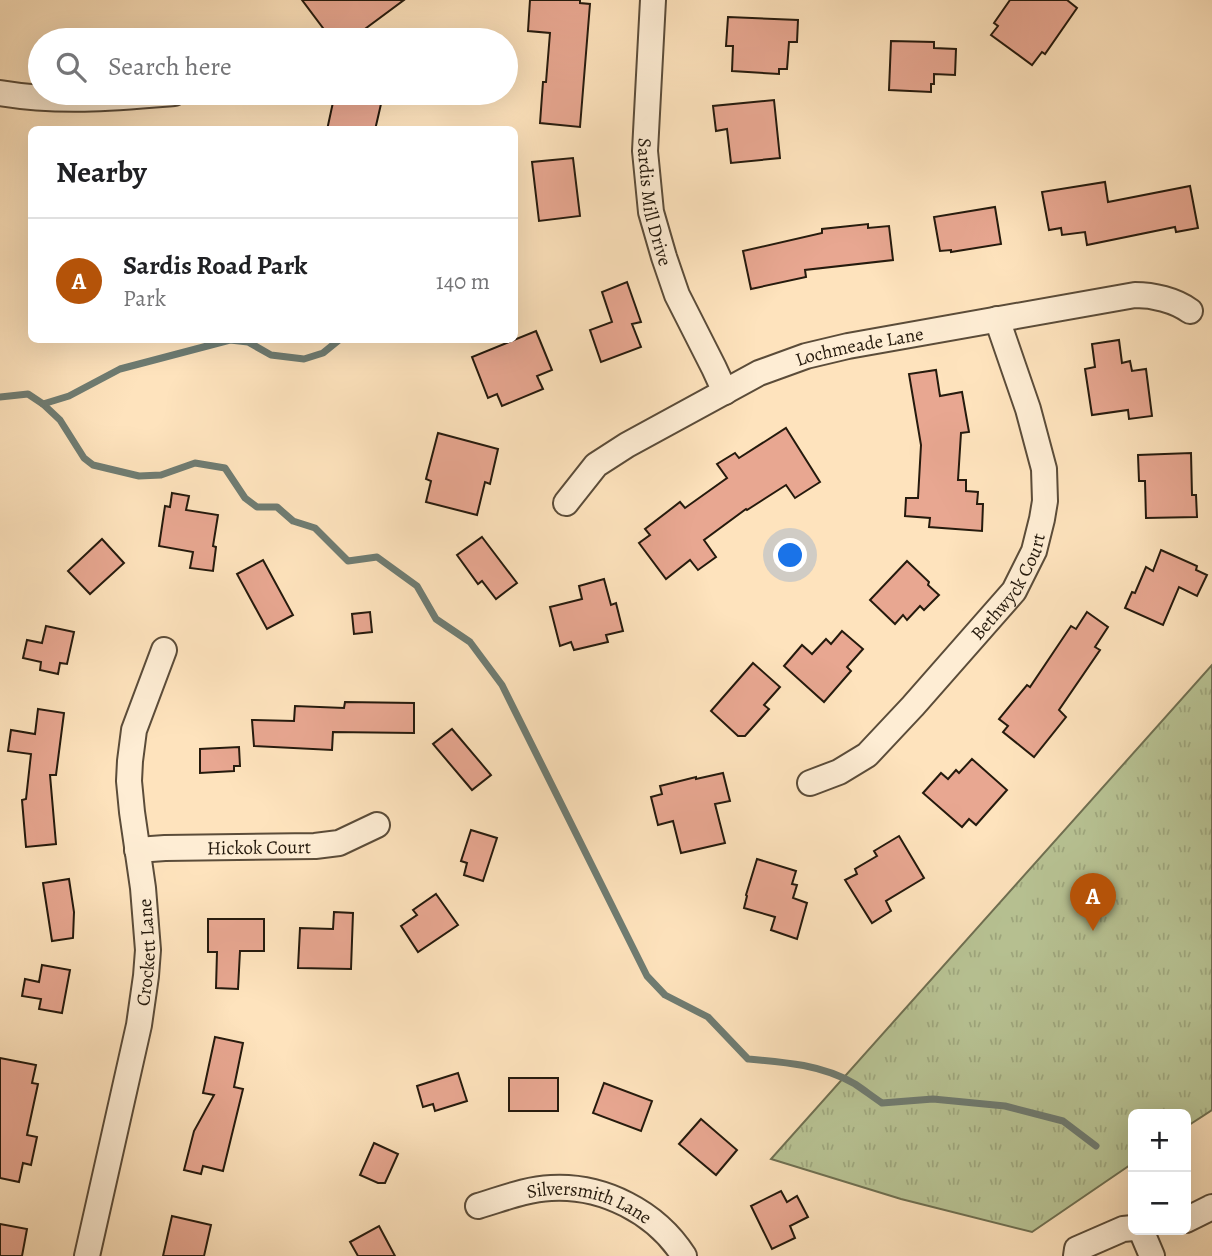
<!DOCTYPE html>
<meta charset="utf-8">
<style>
:root{--surface:#fff;--page:#f2f2f2;--text:#202124;--muted:#757577;--line:#e0e0e0;--accent:#b45309}
body{margin:0;font-family:Alegreya,serif;background:var(--page);color:var(--text)}
.controls{position:absolute;right:21px;bottom:21px;display:grid;overflow:hidden;border-radius:10px;box-shadow:0 7px 28px #0002}
.controls button{width:63px;height:63px;display:grid;place-items:center;padding:0;border:0;border-bottom:2px solid var(--line);background:var(--surface);color:var(--text);font:35px sans-serif}
.you{position:absolute;left:791px;top:556px;width:24px;height:24px;margin:-18px;border:5px solid #fff;border-radius:50%;background:#1a73e8;box-shadow:0 0 0 10px #1a73e833}
.badge{display:grid;place-items:center;width:46px;height:46px;border-radius:50%;background:var(--accent);color:#fff;font-size:23px;font-weight:700}
.pin{position:absolute;translate:-50% -58px;filter:drop-shadow(0 2px 4px #0008)}
.pin::after{content:'';position:absolute;top:37px;width:24px;height:21px;background:inherit;clip-path:polygon(0 0,100% 0,50% 100%)}
.list{margin:0;padding:0;list-style:none}
h2{display:flex;justify-content:space-between;align-items:center;height:91px;margin:0;padding:0 28px;font-size:30px}
h2 small{font-size:23px;font-weight:400;color:var(--muted)}
.list li{display:grid;grid-template-columns:46px 1fr auto;gap:21px;align-items:center;box-sizing:border-box;height:126px;padding:0 28px;border-top:2px solid var(--line)}
.list b{display:block;font-size:26px;white-space:nowrap}
.list p{margin:0;font-size:23px;white-space:nowrap;color:var(--muted)}
.list em{font-size:23px;font-style:normal;color:var(--muted)}
.icon{flex:none;width:38px;height:38px;fill:none;stroke:currentColor;stroke-width:2;stroke-linecap:round;stroke-linejoin:round}
.map{position:relative;flex:none;width:1212px;height:1256px;overflow:hidden}
.search{position:absolute;background:var(--surface);box-shadow:0 7px 28px #0002;left:28px;top:28px;width:490px;height:77px;display:flex;align-items:center;gap:18px;box-sizing:border-box;padding:0 24px;border-radius:38px;color:var(--muted);font-size:26px}
.panel{position:absolute;background:var(--surface);box-shadow:0 7px 28px #0002;left:28px;top:126px;width:490px;height:217px;border-radius:10px}
.map>svg:first-child{display:block}
.park{fill:url(#park-tufts);stroke:#6f7052;stroke-width:2}
.lines{fill:none;stroke-linecap:round;stroke-linejoin:round}
.stream{stroke:#6f7c72;stroke-width:7}
.building{fill:#e8a791;stroke:#251a0d;stroke-width:2}
.minor-casing{stroke:#5b4c39;stroke-width:28}
.minor{stroke:#feedd4;stroke-width:24}
.labels{text-anchor:middle;stroke-width:5;stroke-linejoin:round;paint-order:stroke}
.street-label{font-size:19px;fill:#251a0d;stroke:#feedd4}
</style>
<div class="map">
<svg width="1212" height="1256" viewBox="0 0 1212 1256">
<defs>
<pattern id="park-tufts" width="24" height="20" patternUnits="userSpaceOnUse" patternTransform="scale(1.75)"><rect width="24" height="20" fill="#b9c596"/><path d="M3 7l-1-3M5 7V3M7 7l1-3M15 17l-1-3M17 17v-4M19 17l1-3" fill="none" stroke="#9fa980"/></pattern>
</defs>
<rect width="100%" height="100%" fill="#fee3bd"/>
<filter id="stains"><feTurbulence type="fractalNoise" baseFrequency=".00286" numOctaves="4"/><feColorMatrix values="0 0 0 0 .2 0 0 0 0 .09 0 0 0 0 .02 0 0 0 .5 -.17"/></filter>
<radialGradient id="worn" r=".72"><stop offset=".6" stop-color="#630" stop-opacity="0"/><stop offset="1" stop-color="#630" stop-opacity=".3"/></radialGradient>
<path class="park" d="M1212 665V1110L1186 1127V1114H1133V1163L1032 1232 901 1199 771 1159Z"/>
<g class="lines">
<g class="stream">
<path d="M0 397 28 394 43 404 60 420 84 458 93 465 139 476 161 475 195 463 225 468 245 498 257 507H277L293 521 315 528 348 561 377 557 417 586 436 619 470 642 502 685 647 976 665 995 708 1017 748 1059C785 1062 823 1065 855 1084 864 1090 873 1097 882 1103L933 1099 1005 1106 1063 1121 1096 1146"/>
<path d="M43 404 69 396 120 369 230 340 248 342 271 355 304 359 323 353 339 340"/>
</g>
</g>
<g class="building">
<path d="M302 0H404L350 40H332Z"/>
<path d="M530 0H580V3L590 4 580 127 540 123 543 82H546L550 33 528 31Z"/>
<path d="M1010 0H1067L1077 8 1045 54 1042 52 1032 65 991 35 998 26 994 23Z"/>
<path d="M728 17 798 20 797 42H789L787 69H779V74L732 71 733 46H726Z"/>
<path d="M891 41 934 42V48L956 49 955 75 934 74V84H931V92L889 90Z"/>
<path d="M335 93H359L358 99 381 104 375 130H327Z"/>
<path d="M774 100 780 158 731 163 727 129 716 131 713 106Z"/>
<path d="M573 158 580 216 539 221 532 162Z"/>
<path d="M1105 182 1108 202 1190 186 1198 228 1176 232 1175 227 1087 245 1085 232 1062 235 1061 228 1049 230 1042 192Z"/>
<path d="M995 207 1001 244 951 252V250L940 251 934 217Z"/>
<path d="M868 224V228L889 226 893 260 805 270 806 277 751 289 743 251 822 233V229Z"/>
<path d="M627 282 641 322 632 324 641 347 601 362 590 330 612 322 602 292Z"/>
<path d="M536 331 552 370 537 376 543 389 502 406 497 394 488 398 472 357Z"/>
<path d="M1119 340 1122 363 1130 361 1132 371 1146 369 1152 416 1129 419 1128 410 1092 415 1085 369 1095 367 1092 344Z"/>
<path d="M936 370 940 396 962 392 969 432 961 433 958 480H966V491L978 492 977 504H983L982 531 929 527 930 518 905 516 906 498H918L921 445 909 374Z"/>
<path d="M786 428 820 482 795 498 786 485 747 510 746 509 704 540 716 557 698 570 690 560 666 579 639 543 650 535 645 529 680 502 685 508 727 478 717 464 735 453 739 458Z"/>
<path d="M438 433 498 449 490 484 485 482 477 515 426 502 431 481 426 479Z"/>
<path d="M1191 453 1192 495H1196L1197 517 1146 518 1145 481H1139L1138 455Z"/>
<path d="M172 493 189 496 186 510 218 515 213 546 216 547 213 571 190 568 193 552 159 546 165 506 170 507Z"/>
<path d="M482 537 517 583 496 599 482 581 478 584 457 555Z"/>
<path d="M102 539 124 563 90 594 68 571Z"/>
<path d="M1161 550 1197 566 1196 570 1207 575 1197 596 1179 587 1163 625 1125 608 1132 592 1135 593 1146 567 1153 571Z"/>
<path d="M263 560 293 615 267 629 237 574Z"/>
<path d="M907 561 929 582 928 585 939 595 924 610 920 606 907 620 903 615 895 624 870 600Z"/>
<path d="M604 579 611 605 616 603 623 631 606 635 608 642 574 650 571 642 560 646 550 607 582 599 579 586Z"/>
<path d="M370 612 372 632 354 634 352 614Z"/>
<path d="M1087 612 1108 627 1095 647 1100 650 1059 710 1066 717 1034 757 1003 732 1008 726 999 719 1027 685 1030 687 1071 626 1076 629Z"/>
<path d="M46 626 74 632 67 664 60 663 58 674 40 670 41 662 23 658 27 640 42 643Z"/>
<path d="M842 631 863 649 847 667 851 671 824 702 784 666 802 645 812 654 826 639 831 644Z"/>
<path d="M753 663 780 687 764 705 769 709 745 736H738L711 711Z"/>
<path d="M345 702 414 703V733L333 732 332 750 254 746 252 720 294 721 295 706 344 708Z"/>
<path d="M38 709 64 713 56 775H50L56 844 26 847 22 800 26 799 31 754 8 751 11 730 35 734Z"/>
<path d="M452 729 491 775 472 790 433 744Z"/>
<path d="M239 747 240 766H234V771L200 773V749Z"/>
<path d="M972 759 1007 790 976 825 969 819 962 827 923 793 941 773 948 779 956 770 959 773Z"/>
<path d="M723 773 730 801 715 804 725 843 681 853 673 821 658 825 651 797 662 794 660 786 696 777V779Z"/>
<path d="M471 830 497 838 483 881 464 875 467 863 461 861Z"/>
<path d="M899 836 924 878 886 901 891 911 872 923 845 880 857 874 855 869 877 856 874 851Z"/>
<path d="M757 859 796 871 792 884 797 885 793 898 807 903 797 939 771 930 775 917 744 908 747 896 746 895Z"/>
<path d="M69 879 74 912 73 938 52 941 43 883Z"/>
<path d="M436 894 458 925 418 952 401 926 417 915 413 910Z"/>
<path d="M334 912 353 913 351 969 298 968 300 928 333 929Z"/>
<path d="M208 919H264V951H240L238 989 216 988 217 952H208Z"/>
<path d="M42 965 70 970 62 1013 39 1009 41 999 22 996 25 979 39 982Z"/>
<path d="M215 1037 243 1043 234 1087 243 1089 223 1171 203 1166 201 1174 184 1170 194 1131 214 1095 203 1093Z"/>
<path d="M0 1058 36 1065 32 1083 38 1084 27 1135 37 1137 31 1165 23 1163 19 1182 0 1178Z"/>
<path d="M458 1073 467 1101 435 1111 433 1104 423 1107 417 1086Z"/>
<rect x="509" y="1078" width="49" height="33"/>
<path d="M604 1083 652 1101 641 1131 593 1113Z"/>
<path d="M701 1119 737 1150 716 1175 679 1144Z"/>
<path d="M374 1143 398 1154 385 1183H378L360 1175Z"/>
<path d="M781 1191 787 1202 797 1196 808 1217 790 1226 795 1238 772 1249 751 1206Z"/>
<path d="M172 1216 211 1225 204 1256H163Z"/>
<path d="M0 1224 27 1229 22 1256H0Z"/>
<path d="M379 1226 395 1256H358L350 1242Z"/>
</g>
<g class="lines">
<g class="minor-casing">
<g id="minor">
<path id="s1" d="M653 0 645 151 651 212 664 257 677 295 714 368 725 392"/>
<path d="M0 93C60 103 114 98 174 93"/>
<path id="s2" d="M566 503 596 465 627 445 759 373 806 356 848 346 1135 295C1153 295 1175 300 1190 311"/>
<path id="s3" d="M810 783 839 772 867 755 913 706 1014 591 1034 551 1042 519 1045 501 1044 469 1028 409 997 319"/>
<path id="s4" d="M137 850 165 848 315 846 339 843 377 825"/>
<path id="s5" d="M478 1206C502 1199 526 1189 551 1188 603 1185 656 1212 684 1256"/>
<path d="M1186 1220 1212 1207"/>
<path d="M1141 1230 1152 1256"/>
<path id="s6" d="M87 1256 139 1025 146 976 148 950 143 888 132 812 129 781 130 761 134 730 164 650"/>
<path d="M1076 1256 1077 1249 1123 1229 1133 1228"/>
</g>
</g>
<use href="#minor" class="minor"/>
</g>
<g class="labels">
<g class="street-label">
<text dy="7" stroke="none"><textPath href="#s1" startOffset="203">Sardis Mill Drive</textPath></text>
<text dy="7" stroke="none"><textPath href="#s2" startOffset="340">Lochmeade Lane</textPath></text>
<text dy="7" stroke="none"><textPath href="#s3" startOffset="285">Bethwyck Court</textPath></text>
<text dy="7" stroke="none"><textPath href="#s4" startOffset="122">Hickok Court</textPath></text>
<text dy="7" stroke="none"><textPath href="#s6" startOffset="310">Crockett Lane</textPath></text>
<text dy="7" stroke="none"><textPath href="#s5" startOffset="116">Silversmith Lane</textPath></text>
</g>
</g>
<rect width="100%" height="100%" filter="url(#stains)"/>
<rect width="100%" height="100%" fill="url(#worn)"/>
</svg>
<div class="controls">
<button>+</button>
<button>−</button>
</div>
<div class="you"></div>
<div class="pin badge" style="left:1093px;top:931px">A</div>
<div class="search"><svg class="icon" aria-label="search" viewBox="0 0 24 24"><circle cx="10" cy="10" r="6"/><path d="M15 15l6 6"/></svg>Search here</div>
<section class="panel">
<h2>Nearby<small></small></h2>
<ul class="list">
<li><span class="badge">A</span><div><b>Sardis Road Park</b><p>Park</p></div><em>140 m</em></li>
</ul>
</section>
</div>
